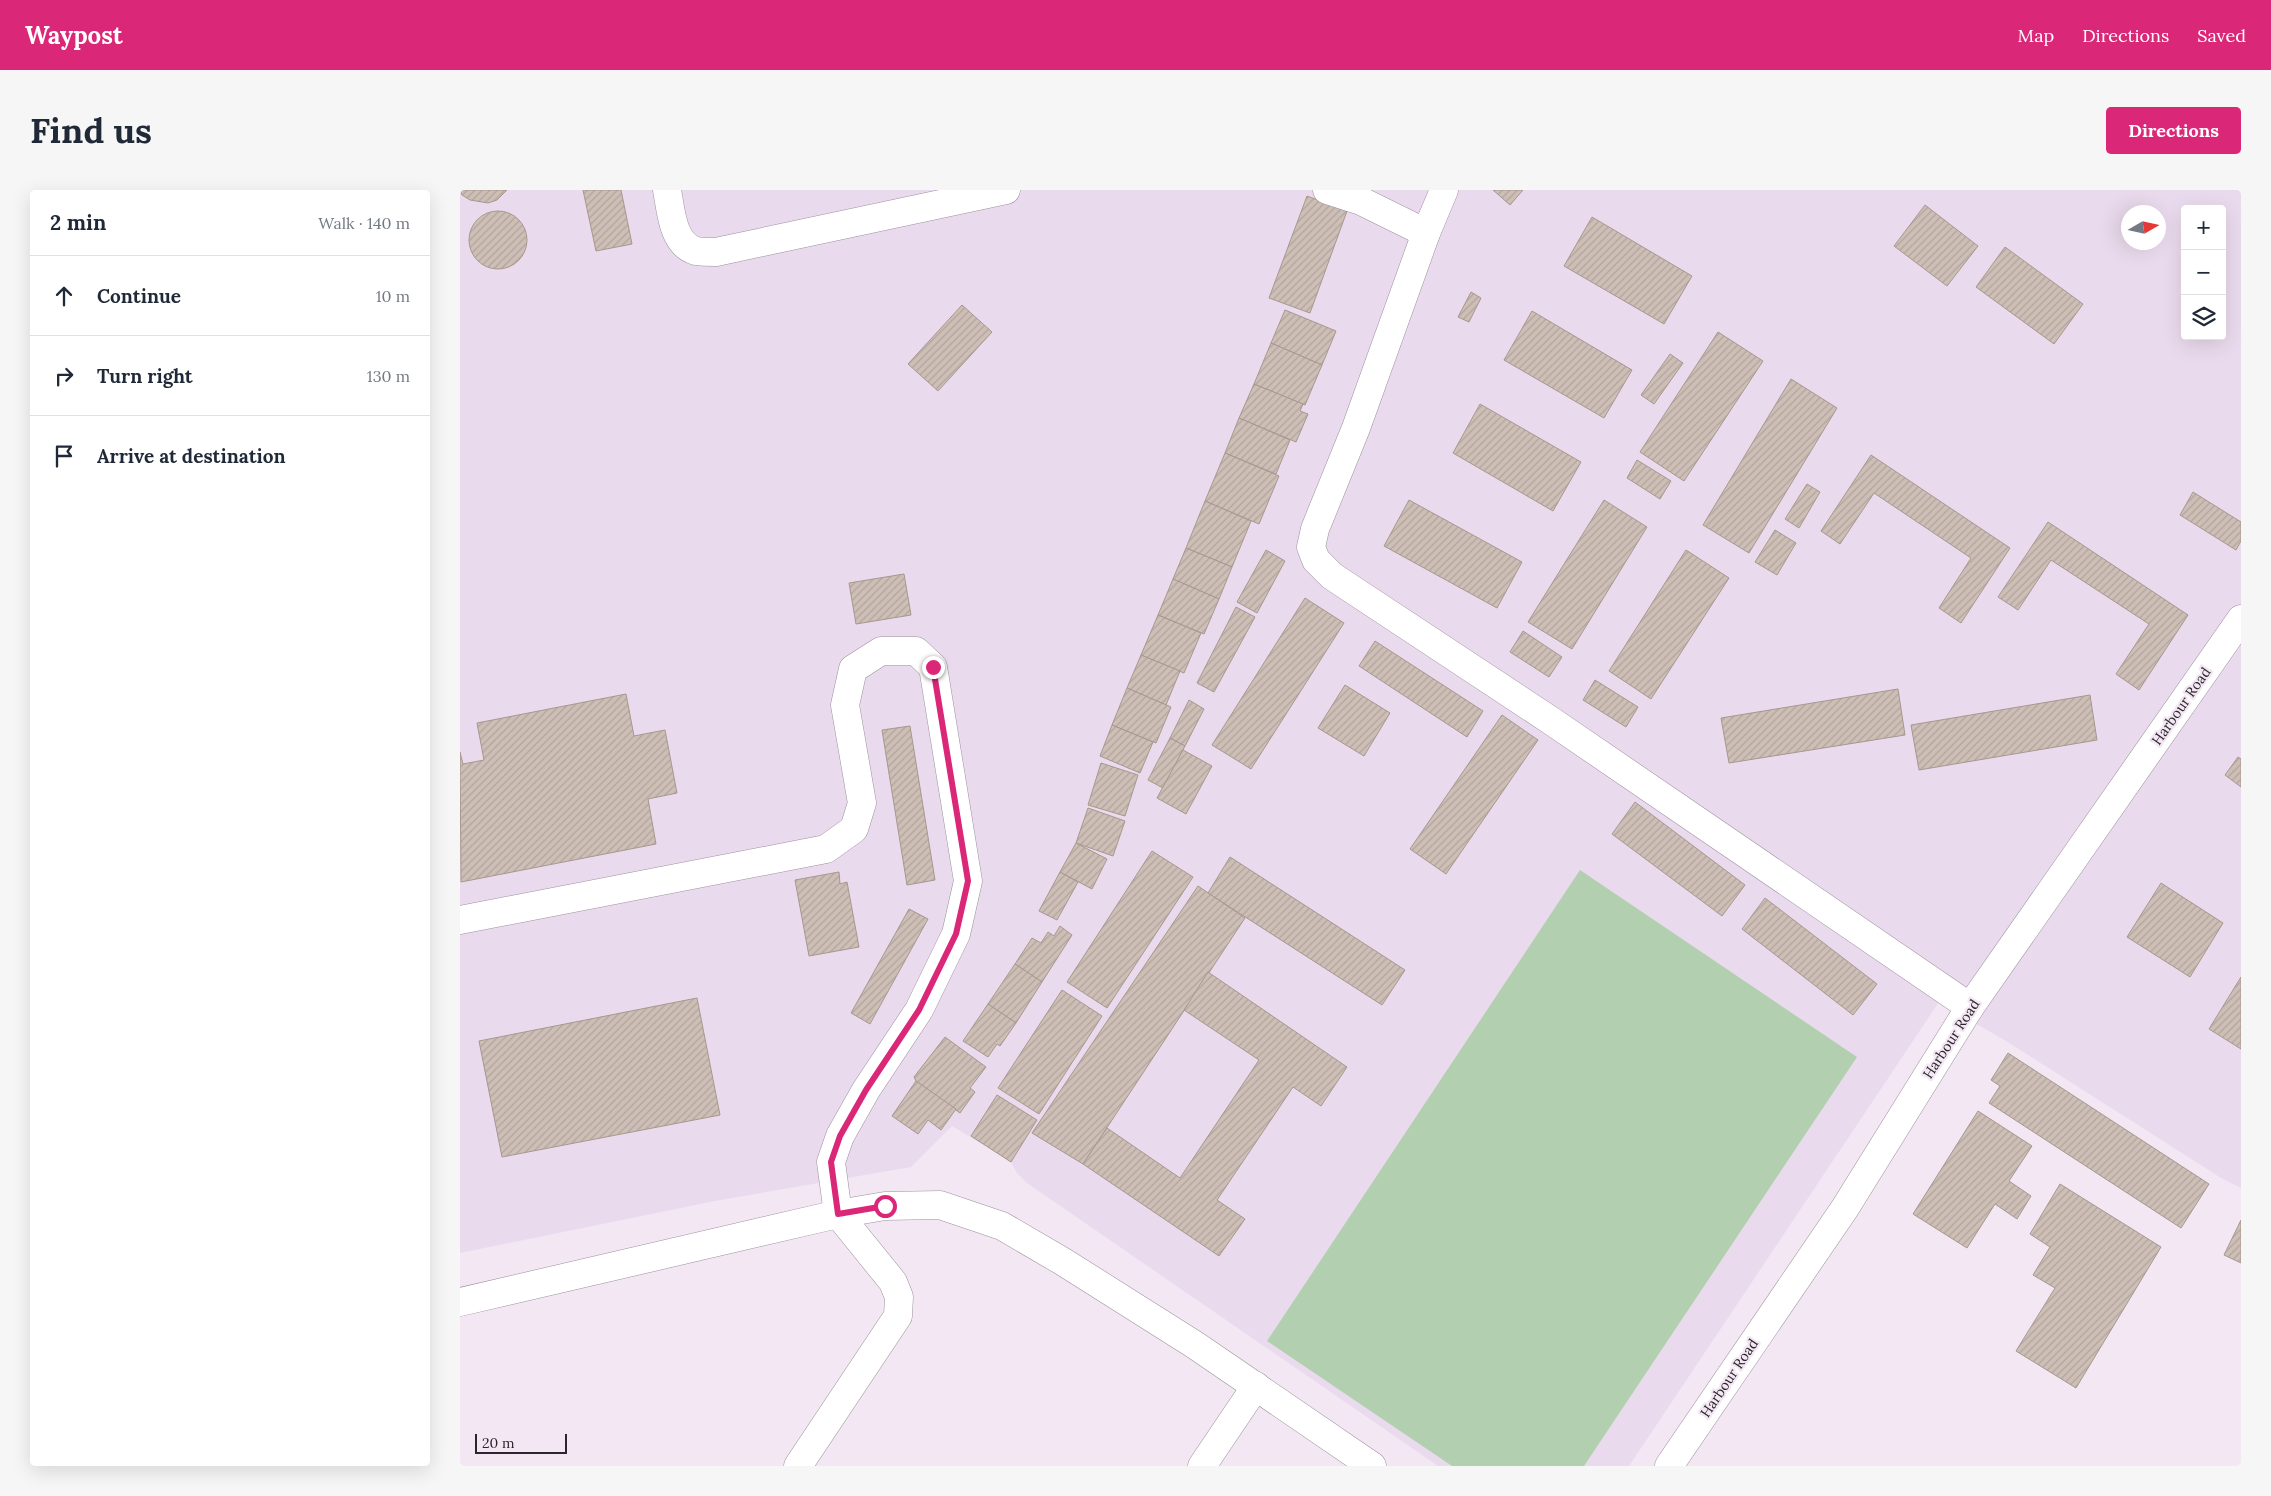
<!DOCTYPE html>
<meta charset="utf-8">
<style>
:root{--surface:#fff;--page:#f6f6f7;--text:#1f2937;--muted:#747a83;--line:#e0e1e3;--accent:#db2777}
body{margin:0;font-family:Lora,serif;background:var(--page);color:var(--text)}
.controls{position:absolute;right:15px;top:15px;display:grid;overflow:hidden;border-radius:5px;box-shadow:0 5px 20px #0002}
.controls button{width:45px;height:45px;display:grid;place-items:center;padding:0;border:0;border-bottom:1px solid var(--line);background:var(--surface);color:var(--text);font:25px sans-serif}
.compass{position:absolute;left:1661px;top:15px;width:45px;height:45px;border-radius:50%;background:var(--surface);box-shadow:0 5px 20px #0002;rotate:81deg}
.scale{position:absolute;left:15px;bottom:12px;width:92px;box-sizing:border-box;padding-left:5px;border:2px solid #2a262a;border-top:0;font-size:14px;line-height:18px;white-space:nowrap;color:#2a262a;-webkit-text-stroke:4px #f3e7f4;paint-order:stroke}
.stop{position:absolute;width:15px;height:15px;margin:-11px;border:4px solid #db2777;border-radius:50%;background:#fff}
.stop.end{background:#db2777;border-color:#fff;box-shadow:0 1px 5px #0008}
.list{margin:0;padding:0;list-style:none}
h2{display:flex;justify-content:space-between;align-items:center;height:65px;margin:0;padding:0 20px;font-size:21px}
h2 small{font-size:16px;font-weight:400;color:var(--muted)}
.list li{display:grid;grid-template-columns:32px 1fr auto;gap:15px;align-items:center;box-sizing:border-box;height:80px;padding:0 20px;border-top:1px solid var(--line)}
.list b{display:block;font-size:19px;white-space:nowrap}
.list em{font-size:16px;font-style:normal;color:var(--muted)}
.icon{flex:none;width:28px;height:28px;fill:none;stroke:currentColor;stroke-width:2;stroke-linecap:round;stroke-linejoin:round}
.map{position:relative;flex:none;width:1781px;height:1276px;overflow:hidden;border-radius:5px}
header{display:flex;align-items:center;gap:30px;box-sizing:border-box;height:70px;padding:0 25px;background:var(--accent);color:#fff}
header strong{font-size:24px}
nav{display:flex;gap:28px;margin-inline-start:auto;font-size:18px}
.intro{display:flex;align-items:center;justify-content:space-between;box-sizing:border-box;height:120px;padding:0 30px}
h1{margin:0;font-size:35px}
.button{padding:12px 22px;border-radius:5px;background:var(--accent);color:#fff;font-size:18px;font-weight:700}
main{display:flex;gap:30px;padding:0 30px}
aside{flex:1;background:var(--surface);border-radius:5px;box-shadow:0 5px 20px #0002}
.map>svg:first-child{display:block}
.built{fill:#eadaed;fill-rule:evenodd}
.pitch{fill:#b2d0af}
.building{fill:url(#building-hatch);stroke:#a6978f}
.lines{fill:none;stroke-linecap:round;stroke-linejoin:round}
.minor-casing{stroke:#9c919d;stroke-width:29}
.minor{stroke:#fff;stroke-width:28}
.route{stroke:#db2777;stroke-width:6}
.labels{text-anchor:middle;stroke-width:4.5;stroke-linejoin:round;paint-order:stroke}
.street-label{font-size:14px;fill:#2a262a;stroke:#f3e7f4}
</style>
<header>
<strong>Waypost</strong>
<nav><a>Map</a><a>Directions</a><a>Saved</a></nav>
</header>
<div class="intro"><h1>Find us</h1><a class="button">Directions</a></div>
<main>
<aside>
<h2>2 min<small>Walk · 140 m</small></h2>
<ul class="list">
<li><svg class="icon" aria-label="ahead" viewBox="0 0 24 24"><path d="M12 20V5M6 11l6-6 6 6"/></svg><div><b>Continue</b></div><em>10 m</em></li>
<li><svg class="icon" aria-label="right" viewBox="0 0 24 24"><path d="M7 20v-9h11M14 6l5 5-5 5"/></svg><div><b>Turn right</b></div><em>130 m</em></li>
<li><svg class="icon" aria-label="arrive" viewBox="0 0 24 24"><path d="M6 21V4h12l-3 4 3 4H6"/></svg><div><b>Arrive at destination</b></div></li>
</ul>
</aside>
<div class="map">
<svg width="1781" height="1276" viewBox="0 0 1781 1276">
<defs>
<pattern id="building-hatch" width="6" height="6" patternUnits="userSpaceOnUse" patternTransform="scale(1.25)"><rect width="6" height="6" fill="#cebfb6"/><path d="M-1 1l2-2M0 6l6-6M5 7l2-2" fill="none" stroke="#b1a49d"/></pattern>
</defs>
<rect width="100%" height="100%" fill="#f3e7f4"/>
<path class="built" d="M0 0H1781V998L1761 988 1546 851 1479 812 1169 1276H978L567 993 557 983 551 972 492 936 451 977 255 1011 0 1063ZM1725 19H1762V146H1725ZM1668 22H1698V52H1668Z"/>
<path class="pitch" d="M1120 680 1397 867 1124 1276H992L807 1151Z"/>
<g class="building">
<path d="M0 0H47L37 10 28 13 10 10 2 5Z"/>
<path d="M123 0H161L172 54 136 61Z"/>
<path d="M1033 0H1063L1050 15Z"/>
<path d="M847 6 887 21 850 123 809 108Z"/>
<path d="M1465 15 1518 56 1487 96 1434 56Z"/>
<circle cx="38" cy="50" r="29"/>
<path d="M1132 27 1232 86 1204 134 1104 76Z"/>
<path d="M1545 57 1623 114 1594 154 1516 97Z"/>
<path d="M1011 102 1021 108 1009 132 998 127Z"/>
<path d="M502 115 532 142 478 201 448 174Z"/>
<path d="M825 120 876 141 862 175 811 153Z"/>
<path d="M1072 121 1172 180 1144 228 1044 170Z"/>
<path d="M1258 142 1303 171 1224 291 1180 262Z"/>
<path d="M811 153 862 175 845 215 794 194Z"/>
<path d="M1210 164 1223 173 1194 214 1181 205Z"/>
<path d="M1331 189 1377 218 1289 363 1243 335Z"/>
<path d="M794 194 843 214 840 221 848 224 836 252 779 228Z"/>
<path d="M1020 214 1121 272 1093 321 993 263Z"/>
<path d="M779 228 830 250 816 284 765 263Z"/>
<path d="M765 263 819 286 799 334 745 311Z"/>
<path d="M1411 265 1550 358 1501 433 1479 418 1511 368 1414 303 1380 354 1361 341Z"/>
<path d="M1177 270 1211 291 1200 309 1167 288Z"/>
<path d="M1347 294 1360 302 1339 338 1325 329Z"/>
<path d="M1733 302 1781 332V351L1776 360 1720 325Z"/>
<path d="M949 310 1062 372 1037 418 924 356Z"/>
<path d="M1144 310 1187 337 1112 459 1068 432Z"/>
<path d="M745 311 791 331 772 377 726 358Z"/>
<path d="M1588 332 1728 425 1679 500 1656 484 1689 434 1591 370 1558 420 1538 407Z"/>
<path d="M1315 340 1336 353 1317 385 1295 372Z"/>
<path d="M726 358 772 377 759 409 713 389Z"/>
<path d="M806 360 825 371 797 423 777 412Z"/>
<path d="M1226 360 1269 388 1191 509 1149 481Z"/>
<path d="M444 384 451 425 396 434 389 393Z"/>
<path d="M713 389 759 409 744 444 698 425Z"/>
<path d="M845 408 884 433 791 579 752 555Z"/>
<path d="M776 417 795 427 754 502 737 493Z"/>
<path d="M698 425 741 443 724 483 681 465Z"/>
<path d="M1063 441 1102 467 1089 487 1050 462Z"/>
<path d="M915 451 1023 521 1007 547 899 476Z"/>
<path d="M681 465 720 481 706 515 667 498Z"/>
<path d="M1135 490 1178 517 1166 537 1123 510Z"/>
<path d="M885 495 930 523 904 566 858 538Z"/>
<path d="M667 498 711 517 696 553 652 535Z"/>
<path d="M1438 499 1445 545 1269 573 1261 528Z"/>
<path d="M166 504 174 546 205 540 217 603 188 609 196 654 1 692 0 562 3 574 24 570 17 533Z"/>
<path d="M1630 505 1637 550 1459 580 1451 535Z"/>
<path d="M729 510 744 519 725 556 710 548Z"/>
<path d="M1042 525 1078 550 986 684 950 659Z"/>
<path d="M652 535 693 552 680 583 640 566Z"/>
<path d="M450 536 475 690 447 695 422 540Z"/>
<path d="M710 548 725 556 703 598 688 590Z"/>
<path d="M723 560 752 576 726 624 697 608Z"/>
<path d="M1778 567 1781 569V597L1765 585Z"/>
<path d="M641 573 678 585 665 626 628 615Z"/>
<path d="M1175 612 1285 695 1262 726 1152 644Z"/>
<path d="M628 618 665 631 653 666 616 653Z"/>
<path d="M616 653 647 669 632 699 600 682Z"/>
<path d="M692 661 733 687 647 818 607 792Z"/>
<path d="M770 667 945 780 922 815 748 703Z"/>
<path d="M379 682 380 694 387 692 399 757 349 766 335 690Z"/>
<path d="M600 682 618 692 597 730 579 721Z"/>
<path d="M1701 693 1763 733 1730 787 1667 747Z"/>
<path d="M738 696 785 728 623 974 572 943Z"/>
<path d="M1305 708 1417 794 1393 825 1282 739Z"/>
<path d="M449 719 468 729 410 834 391 823Z"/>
<path d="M600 736 612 745 582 792 555 774 572 748 581 753 588 742 594 746Z"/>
<path d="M555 774 582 792 556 833 528 814Z"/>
<path d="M748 782 887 877 861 916 833 897 757 1010 785 1029 759 1066 623 974 647 938 720 988 799 870 724 820Z"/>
<path d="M1781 787V859L1749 839Z"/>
<path d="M602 800 642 826 579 924 538 898Z"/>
<path d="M237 808 260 925 42 967 19 851Z"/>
<path d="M528 814 556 833 540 856 537 854 528 867 503 851Z"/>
<path d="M485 847 526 877 510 898 515 902 500 923 456 891 454 887Z"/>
<path d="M1548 863 1749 994 1721 1038 1529 913 1540 896 1531 890Z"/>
<path d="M456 891 496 919 481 940 468 930 458 944 432 926Z"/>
<path d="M537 905 577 930 551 972 511 946Z"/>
<path d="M1518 921 1572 956 1549 991 1571 1006 1557 1029 1535 1014 1507 1058 1453 1024Z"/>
<path d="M1600 994 1701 1057 1616 1198 1556 1161 1595 1098 1573 1085 1590 1057 1570 1044Z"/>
<path d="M1781 1030V1073L1764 1065Z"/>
</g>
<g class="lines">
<g class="minor-casing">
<g id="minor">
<path d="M207 0C211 20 212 54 236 61 242 62 250 62 256 62L546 0"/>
<path d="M867 0 901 11 966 43"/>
<path d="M984 0 966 43 896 238 855 339 851 357 856 370 872 386 1090 530 1510 817"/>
<path d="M0 730 366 659 394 639 402 613 385 515 393 479 421 461H456L473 477 508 691 496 744 459 820 406 900 380 946 371 972 378 1024 433 1092 439 1107 438 1126 338 1276"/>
<path d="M0 1112 378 1024 425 1016 480 1015 542 1036 602 1071 735 1155 912 1276"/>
<path d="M742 1276 796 1196"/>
<path d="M1209 1276 1385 1018 1510 817 1781 429"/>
</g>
</g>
<use href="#minor" class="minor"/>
</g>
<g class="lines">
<path class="route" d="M425 1016 378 1024 371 972 380 946 406 900 459 820 496 744 508 691 473 477"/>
</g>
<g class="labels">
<g class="street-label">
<text transform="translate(1721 516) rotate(-55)" y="5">Harbour Road</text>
<text transform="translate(1491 849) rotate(-57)" y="5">Harbour Road</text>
<text transform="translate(1269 1188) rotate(-56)" y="5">Harbour Road</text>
</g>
</g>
</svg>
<div class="controls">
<button>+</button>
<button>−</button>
<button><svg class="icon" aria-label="layers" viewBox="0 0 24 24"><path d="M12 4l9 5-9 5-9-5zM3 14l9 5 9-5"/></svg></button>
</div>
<svg class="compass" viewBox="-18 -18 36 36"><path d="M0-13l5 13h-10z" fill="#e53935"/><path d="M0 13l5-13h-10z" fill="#747a83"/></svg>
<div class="scale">20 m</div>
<div class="stop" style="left:425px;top:1016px"></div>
<div class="stop end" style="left:473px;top:477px"></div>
</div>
</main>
